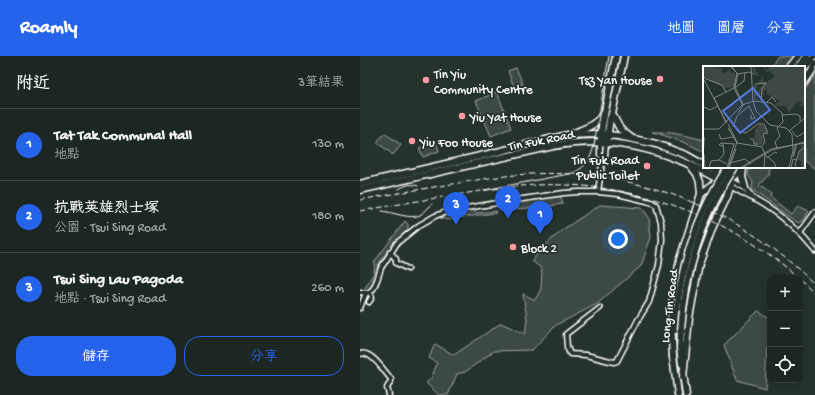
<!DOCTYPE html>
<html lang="zh-TW">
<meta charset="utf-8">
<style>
:root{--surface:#1c2622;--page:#29322f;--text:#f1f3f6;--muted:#a0a5a5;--line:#3a4340;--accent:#2563eb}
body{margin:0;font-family:"Gochi Hand","LXGW WenKai TC",sans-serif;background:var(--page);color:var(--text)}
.controls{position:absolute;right:12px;bottom:12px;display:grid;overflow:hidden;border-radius:8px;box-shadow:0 2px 10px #0003}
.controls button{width:36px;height:36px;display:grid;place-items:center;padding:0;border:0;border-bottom:1px solid var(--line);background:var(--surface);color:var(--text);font:20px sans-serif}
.you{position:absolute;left:258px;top:183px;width:14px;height:14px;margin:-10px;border:3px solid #fff;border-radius:50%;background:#1a73e8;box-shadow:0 0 0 6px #1a73e833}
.badge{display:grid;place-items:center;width:26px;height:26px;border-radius:50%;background:var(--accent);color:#fff;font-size:13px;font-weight:700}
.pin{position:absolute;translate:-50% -33px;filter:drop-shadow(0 1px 2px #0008)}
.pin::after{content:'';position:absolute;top:21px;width:14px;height:12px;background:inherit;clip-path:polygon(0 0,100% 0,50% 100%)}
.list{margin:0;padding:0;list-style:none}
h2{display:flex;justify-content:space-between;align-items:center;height:52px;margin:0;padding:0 16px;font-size:17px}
h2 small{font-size:13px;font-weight:400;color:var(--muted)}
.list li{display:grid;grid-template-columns:26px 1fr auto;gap:12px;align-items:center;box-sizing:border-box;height:72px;padding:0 16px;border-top:1px solid var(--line)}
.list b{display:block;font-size:15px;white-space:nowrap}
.list p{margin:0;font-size:13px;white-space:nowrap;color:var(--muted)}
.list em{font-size:13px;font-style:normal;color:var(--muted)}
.actions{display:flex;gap:8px;padding:12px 16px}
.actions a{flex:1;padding:9px 0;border:1px solid var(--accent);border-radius:16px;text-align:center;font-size:14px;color:var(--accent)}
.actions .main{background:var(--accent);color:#fff}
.icon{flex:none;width:22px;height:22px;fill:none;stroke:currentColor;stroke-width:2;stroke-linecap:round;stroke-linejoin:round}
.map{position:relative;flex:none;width:455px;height:339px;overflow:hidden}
header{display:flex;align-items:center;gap:24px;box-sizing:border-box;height:56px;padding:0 20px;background:var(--accent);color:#fff}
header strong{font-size:19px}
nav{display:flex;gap:22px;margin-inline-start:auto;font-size:14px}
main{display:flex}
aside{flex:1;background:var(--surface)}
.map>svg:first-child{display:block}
.green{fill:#3e4944;stroke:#9ea4a2}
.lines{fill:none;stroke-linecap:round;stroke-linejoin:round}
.street-casing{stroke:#fff;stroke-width:7}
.secondary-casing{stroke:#fff;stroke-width:9}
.primary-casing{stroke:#fff;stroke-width:9}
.street{stroke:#26332d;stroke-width:4}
.secondary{stroke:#26332d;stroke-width:6}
.primary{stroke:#26332d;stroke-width:6}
.tram{stroke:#fff;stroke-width:1}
.rail{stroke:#fff;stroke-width:1;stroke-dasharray:6 3;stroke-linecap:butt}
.primary-bridge-casing{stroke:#fff;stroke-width:9;stroke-linecap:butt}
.primary-bridge{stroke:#26332d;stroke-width:6}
.poi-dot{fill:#ff9aa2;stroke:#26332d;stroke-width:1.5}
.labels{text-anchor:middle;stroke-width:3.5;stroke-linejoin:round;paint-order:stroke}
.poi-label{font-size:13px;fill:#fff;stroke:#26332d;text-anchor:start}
.street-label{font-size:13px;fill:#fff;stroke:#26332d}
.inset-river{fill:none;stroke:#67706c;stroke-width:2}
.inset-road{fill:none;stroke:#7d8581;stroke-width:1}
.view{fill:#567ae2;fill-opacity:0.15;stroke:#567ae2;stroke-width:2}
.inset-edge{fill:none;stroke:#fff;stroke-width:2}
</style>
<header>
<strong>Roamly</strong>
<nav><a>地圖</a><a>圖層</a><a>分享</a></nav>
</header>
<main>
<aside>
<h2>附近<small>3筆結果</small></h2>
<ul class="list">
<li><span class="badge">1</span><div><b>Tat Tak Communal Hall</b><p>地點</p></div><em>130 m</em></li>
<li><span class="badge">2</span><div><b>抗戰英雄烈士塚</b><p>公園 · Tsui Sing Road</p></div><em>180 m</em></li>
<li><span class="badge">3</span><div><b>Tsui Sing Lau Pagoda</b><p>地點 · Tsui Sing Road</p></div><em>260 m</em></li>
</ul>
<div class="actions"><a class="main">儲存</a><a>分享</a></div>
</aside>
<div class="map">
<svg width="455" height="339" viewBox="0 0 455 339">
<rect width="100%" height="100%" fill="#26332d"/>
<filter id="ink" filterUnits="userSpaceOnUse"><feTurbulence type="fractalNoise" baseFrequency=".025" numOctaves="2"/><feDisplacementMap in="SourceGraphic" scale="8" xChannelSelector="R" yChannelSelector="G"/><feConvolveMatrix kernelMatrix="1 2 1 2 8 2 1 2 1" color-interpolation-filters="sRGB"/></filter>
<g filter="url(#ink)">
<g class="green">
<path d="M418 0H433L424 11H410Z"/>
<path d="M156 12 163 28 154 31 148 15Z"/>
<path d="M455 19V113L444 105V35Z"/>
<path d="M137 36 151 72 131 80 116 45Z"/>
<path d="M292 76C307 75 329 80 344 84V96C328 87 310 81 292 76Z"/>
<path d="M25 77 41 89 33 99 17 86Z"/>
<path d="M76 86 79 95 63 101 59 92Z"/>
<path d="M391 111H409L408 119 399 129 411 138 410 141 431 158 438 150 449 155 444 164 439 167 435 165 395 136 392 132 393 126 388 119 389 114Z"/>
<path d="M200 139 203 148 171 152 150 153 136 150Z"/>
<path d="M240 149 282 152 289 161 291 181 281 210 237 248 196 269 172 294 134 295 105 316 97 318 88 339H79L66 327 72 321 77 307 69 302 75 288 94 299 141 267 165 278 167 263 163 238 175 244 181 233 182 213 172 205 182 192 202 174Z"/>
<path d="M112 154 116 157 137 155 136 157 103 161 88 164 80 162 89 158Z"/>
<path d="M45 165 48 168V173C38 183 21 200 16 214 15 221 14 230 8 234H4L14 216 15 205Z"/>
<path d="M398 255 410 262V279L407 292 405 332 377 324 364 289Z"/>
</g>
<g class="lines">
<g class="street-casing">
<g id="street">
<path d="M240 87V99L243 101"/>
<path d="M372 125 385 132 394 143"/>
<path d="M369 129C381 137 395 143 407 151 426 163 441 178 455 195"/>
<path d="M238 136 243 101 245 99 246 87"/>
<path d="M440 177 455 156"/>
<path d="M30 196 36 203V207L48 213"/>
<path d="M0 236 8 237 13 233 17 224 21 212 37 187 58 170 75 160 83 157 101 153 149 145 204 137 218 136H238L258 138 291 146 296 149 301 166 302 184 299 209 289 246 278 264 257 305 254 306 226 299 210 298 207 291 206 278 240 252"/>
<path d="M9 246 12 241 10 236"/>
<path d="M0 252 6 237"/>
<path d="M0 298C11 294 24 315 31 323V325L27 332 29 339"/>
</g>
</g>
<g class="secondary-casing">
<g id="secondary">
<path d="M252 58 260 73 270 81"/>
<path d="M214 77C227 72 235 69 244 58"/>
<path d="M241 83 242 70 256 0"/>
<path d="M247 83 250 63 252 58 264 0"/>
<path d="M348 111 362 119"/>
<path d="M0 128 129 98 177 86 208 79 235 78 258 80 278 84 296 88 315 95 326 99 344 109"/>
<path d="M0 134 193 90C235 82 279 88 319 104 333 109 346 117 360 124"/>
</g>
</g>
<g class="primary-casing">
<g id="primary">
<path d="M429 11 438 0"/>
<path d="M438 11 447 0"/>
<path d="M444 13 454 0"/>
<path d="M444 26 452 15 455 7"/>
<path d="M383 113 382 121 385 132"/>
<path d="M357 123 358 116 360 111"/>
<path d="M368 125 375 120 384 111"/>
<path d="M341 138 361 122"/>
<path d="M315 274 317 252"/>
<path d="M321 274 320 292 322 308"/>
<path d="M313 299 318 339"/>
<path d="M313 302 311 263 313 243 320 203 341 138 340 126 337 118 330 109"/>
<path d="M323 317 326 339"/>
<path d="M323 321 329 262 339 208 353 170 367 141 372 125"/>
</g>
</g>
<use href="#street" class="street"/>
<use href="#secondary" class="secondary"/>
<use href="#primary" class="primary"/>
<g class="tram">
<path d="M39 133C46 129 50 127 58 130"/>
<path d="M124 134 209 118C224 114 231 104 234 89L249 0"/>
<path d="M22 155C32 156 51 164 60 159 65 156 68 152 72 148"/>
</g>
<g class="rail">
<path d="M0 144C33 138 66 132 99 127 122 123 146 119 171 118 276 112 381 154 455 229"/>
<path d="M0 155C34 149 68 143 102 138 127 134 151 130 177 129 272 125 367 159 439 222"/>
<path d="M440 223 455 237"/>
</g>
<g class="primary-bridge-casing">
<g id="primary-bridge">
<path d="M317 252C323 201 340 154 368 111"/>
<path d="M321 274C325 216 342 160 375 111"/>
</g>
</g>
<use href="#primary-bridge" class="primary-bridge"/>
</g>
</g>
<g class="poi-dot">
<circle cx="300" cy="23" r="4"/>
<circle cx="66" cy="24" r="4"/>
<circle cx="102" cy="60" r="4"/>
<circle cx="52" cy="85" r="4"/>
<circle cx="287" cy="110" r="4"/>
<circle cx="153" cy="191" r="4"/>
</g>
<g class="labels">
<g class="poi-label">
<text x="74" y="22">Tin Yiu<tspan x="74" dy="15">Community Centre</tspan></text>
<text x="292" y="28" text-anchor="end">Tsz Yan House</text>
<text x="110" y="65">Yiu Yat House</text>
<text x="60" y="90">Yiu Foo House</text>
<text x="279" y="108" text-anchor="end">Tin Fuk Road<tspan x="279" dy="15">Public Toilet</tspan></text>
<text x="161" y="196">Block 2</text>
</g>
<g class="street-label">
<text transform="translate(181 83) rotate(-11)" y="5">Tin Fuk Road</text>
<text transform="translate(308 250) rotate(-83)" y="5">Long Tin Road</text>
</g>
</g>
<g transform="translate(343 10)">
<rect width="102" height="102" fill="#26332d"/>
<path d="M1 0 15 1 14 2H18L20 8 27 3 28 7 31 6 33 10 31 21 22 22 5 13 0 8ZM49 0H52L53 6H63L61 0 66 6 65 0 102 2V40H95L99 37 95 35 86 46 82 40H73L72 38 76 35 64 28V23L60 26 62 29H58L60 25 58 23 57 29 52 30 53 33 57 34 51 33V18L55 20 53 24 55 27 57 21 64 19 55 18 60 11V15L64 16 72 10 67 6H57L53 7 58 10 52 9 51 11ZM57 58 64 62V67H59L61 77 55 80 51 78 52 64ZM102 77V100L98 101V95L94 94 97 84 100 81 97 80Z" fill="#3e4944"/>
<path class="inset-river" d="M0 84 1 71M90 91 93 79"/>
<path class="inset-road" d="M27 0 34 7 31 22 40 40 35 47M28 0 35 8 32 21 40 38M48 0 50 35 53 45 67 59 83 62 89 68 90 84 86 102M35 8 46 6 50 8M0 9 3 13 19 19 23 26M0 12 24 57M52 18 63 17 59 23 58 34M33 21 41 15 42 7M51 35 68 37 79 47 80 56 74 62 77 70 72 76 74 82M64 36 69 31 73 36M1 41 7 44 15 40M79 49 93 48 97 50V55M0 55V70M23 57 11 32 33 21M25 58 34 76 25 102M32 60 34 64 43 67 55 58H61L65 67 60 68 62 76 58 81M30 61 34 50 46 40 52 52 48 53V49M25 62 34 77 59 81 62 88 61 102M1 63H16L39 39 51 35M86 65 102 52M89 65 94 71 102 66M16 68 18 73 30 71M47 73H50L51 78H55M20 77 21 88 16 94 24 98M20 80 16 79 18 77 32 78M1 88 2 102M62 89 71 96 73 102M64 92 72 86 74 87M27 97 42 93 48 98M6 102 8 95 16 94M24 102 31 78M26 102 33 83M37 102 68 83 102 77M39 102 69 84 102 76M88 102 90 93 94 94M94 102 92 99 96 85 102 81"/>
<path class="view" d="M50 22 67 44 37 67 20 45Z"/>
<rect width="102" height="102" class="inset-edge"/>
</g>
</svg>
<div class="controls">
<button>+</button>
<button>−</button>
<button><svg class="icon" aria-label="locate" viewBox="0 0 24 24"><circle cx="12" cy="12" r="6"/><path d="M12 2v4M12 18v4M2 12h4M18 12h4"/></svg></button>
</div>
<div class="you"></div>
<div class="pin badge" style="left:180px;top:178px">1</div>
<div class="pin badge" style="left:148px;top:163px">2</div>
<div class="pin badge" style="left:96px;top:169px">3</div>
</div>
</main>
